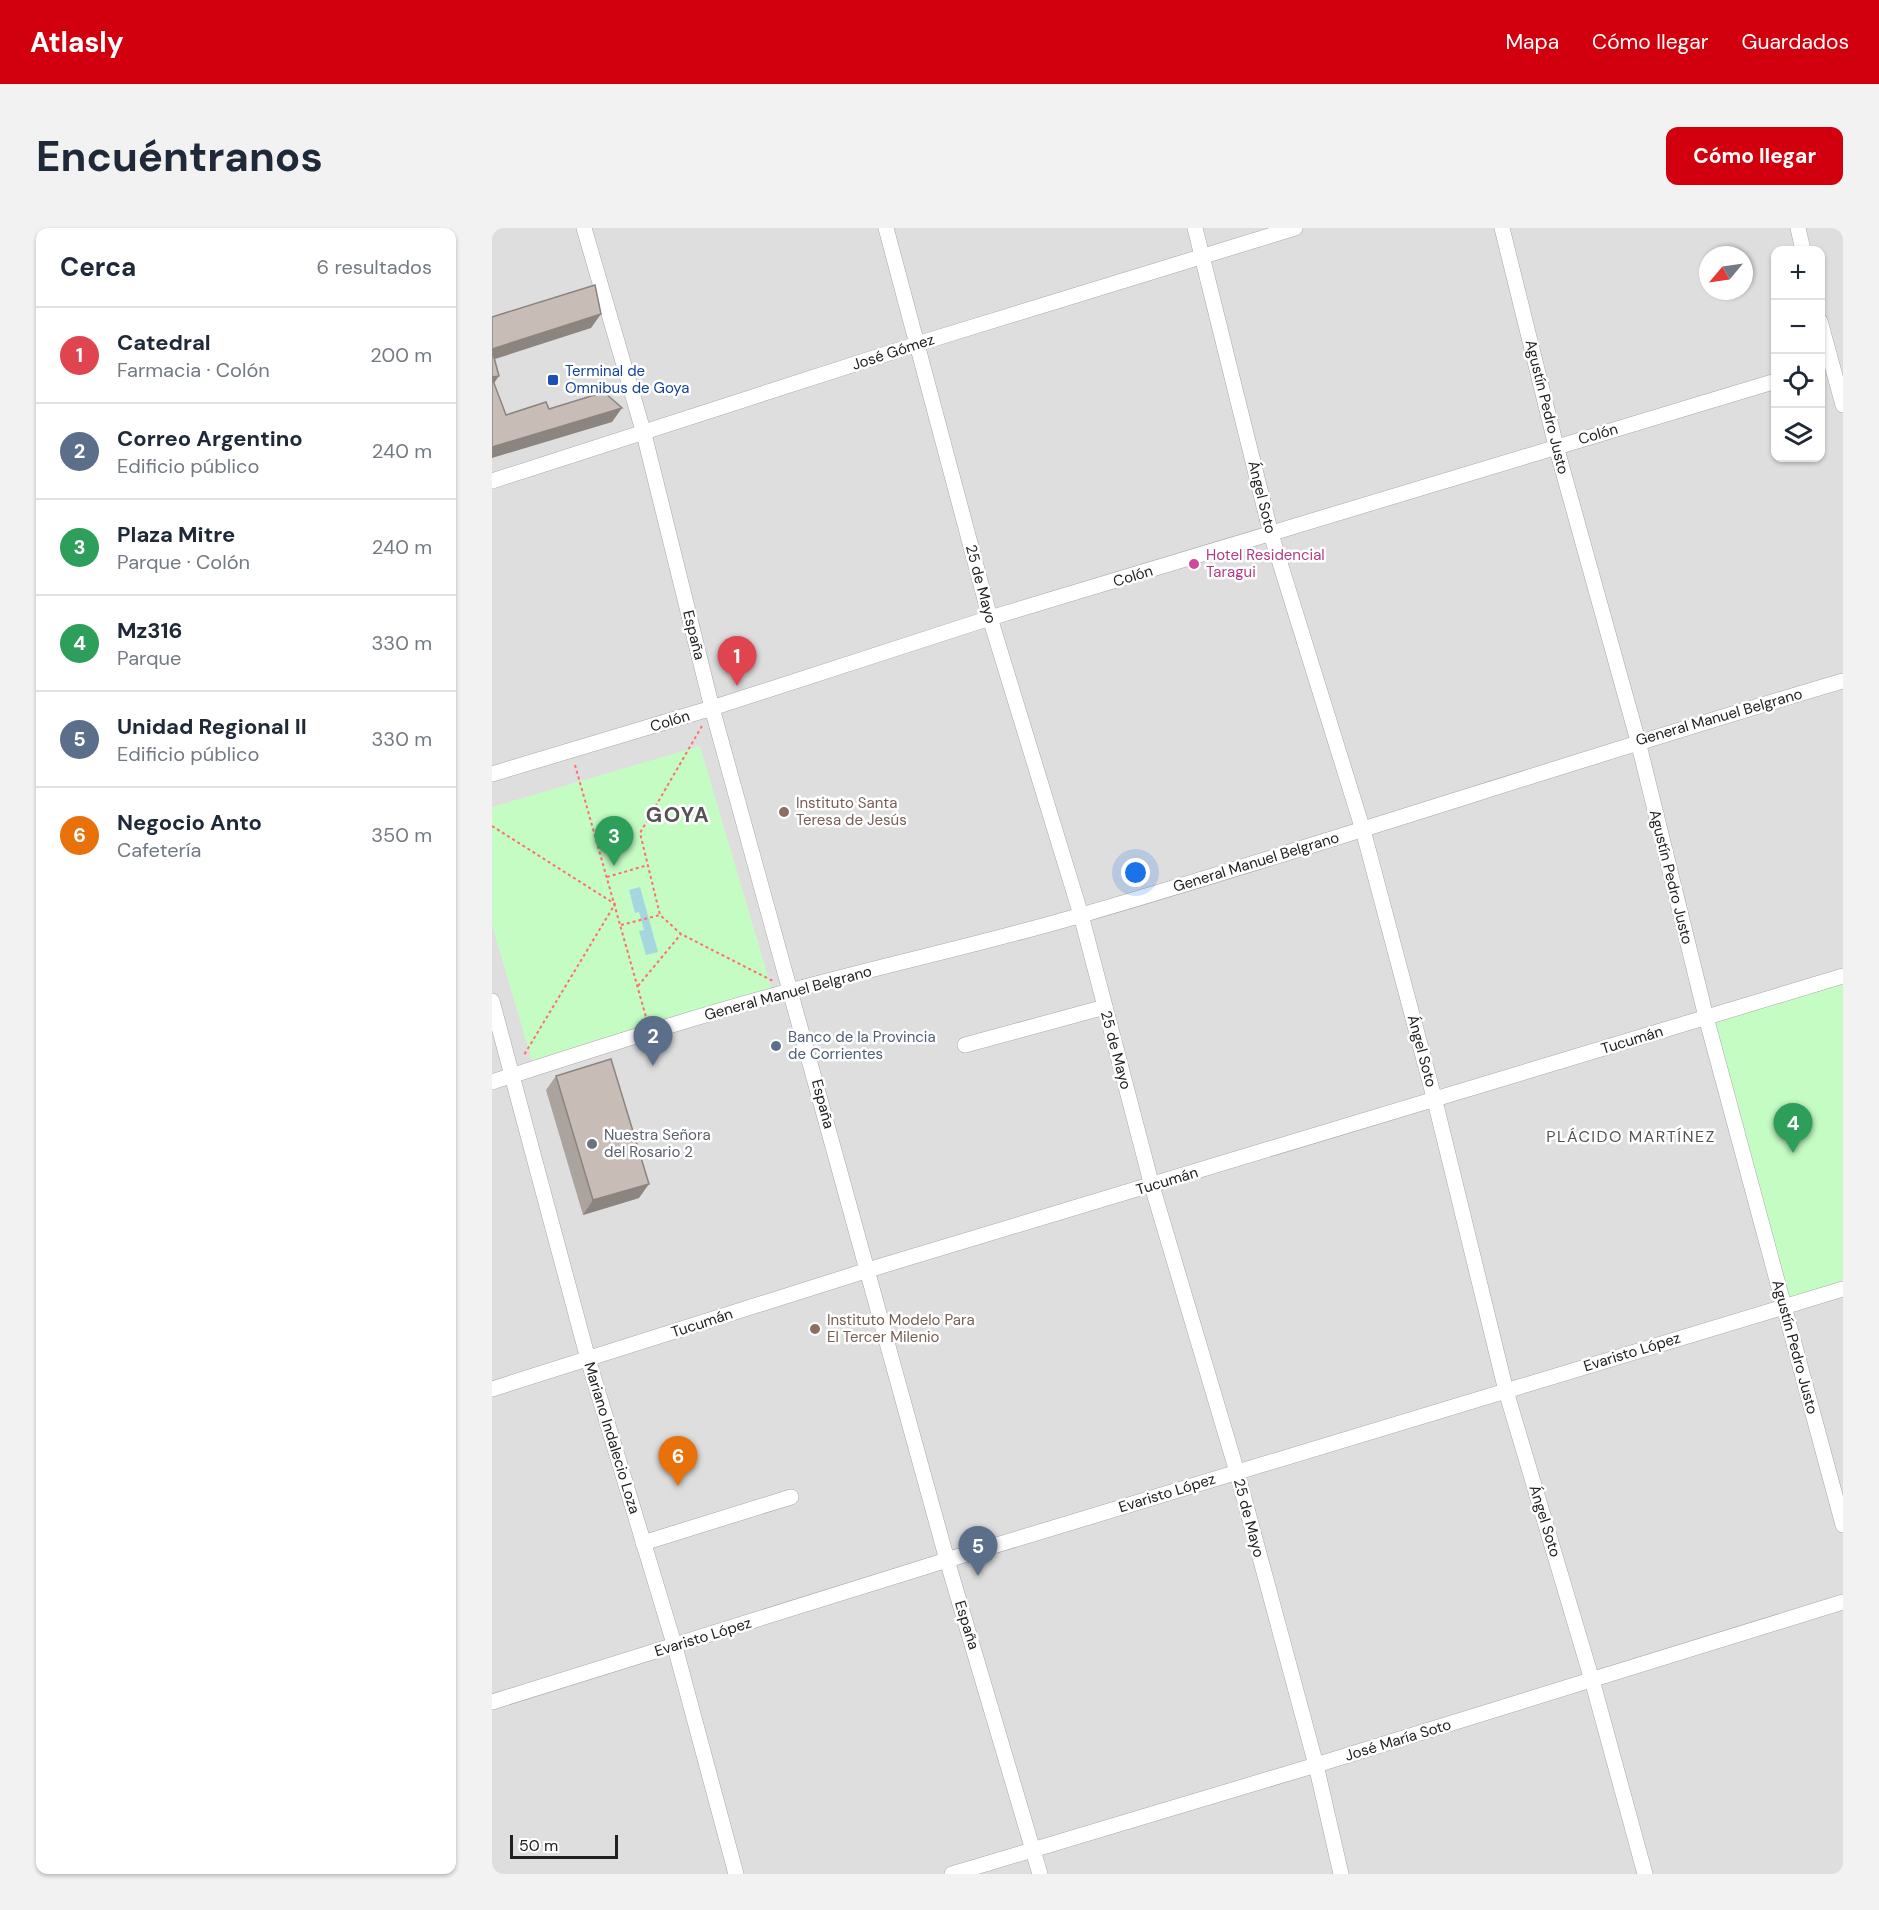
<!DOCTYPE html>
<html lang="es">
<meta charset="utf-8">
<style>
:root{--surface:#fff;--page:#f2f2f3;--text:#1f2937;--muted:#747a83;--line:#e0e1e3;--accent:#d2000e}
body{margin:0;font-family:"DM Sans",sans-serif;background:var(--page);color:var(--text)}
.controls{position:absolute;right:18px;top:18px;display:grid;overflow:hidden;border-radius:12px;box-shadow:0 2px 4px #0004}
.controls button{width:54px;height:54px;display:grid;place-items:center;padding:0;border:0;border-bottom:2px solid var(--line);background:var(--surface);color:var(--text);font:30px sans-serif}
.compass{position:absolute;left:1207px;top:18px;width:54px;height:54px;border-radius:50%;background:var(--surface);box-shadow:0 2px 4px #0004;rotate:241deg}
.scale{position:absolute;left:18px;bottom:15px;width:108px;box-sizing:border-box;padding-left:6px;border:3px solid #212121;border-top:0;font-size:16px;line-height:21px;white-space:nowrap;color:#212121;-webkit-text-stroke:4px #fff;paint-order:stroke}
.you{position:absolute;left:644px;top:645px;width:21px;height:21px;margin:-15px;border:4px solid #fff;border-radius:50%;background:#1a73e8;box-shadow:0 0 0 9px #1a73e833}
.badge{display:grid;place-items:center;width:39px;height:39px;border-radius:50%;background:var(--accent);color:#fff;font-size:20px;font-weight:700}
.pin{position:absolute;translate:-50% -50px;filter:drop-shadow(0 2px 3px #0008)}
.pin::after{content:'';position:absolute;top:32px;width:21px;height:18px;background:inherit;clip-path:polygon(0 0,100% 0,50% 100%)}
.list{margin:0;padding:0;list-style:none}
h2{display:flex;justify-content:space-between;align-items:center;height:78px;margin:0;padding:0 24px;font-size:26px}
h2 small{font-size:20px;font-weight:400;color:var(--muted)}
.list li{display:grid;grid-template-columns:39px 1fr auto;gap:18px;align-items:center;box-sizing:border-box;height:96px;padding:0 24px;border-top:2px solid var(--line)}
.list b{display:block;font-size:22px;white-space:nowrap}
.list p{margin:0;font-size:20px;white-space:nowrap;color:var(--muted)}
.list em{font-size:20px;font-style:normal;color:var(--muted)}
.icon{flex:none;width:33px;height:33px;fill:none;stroke:currentColor;stroke-width:2;stroke-linecap:round;stroke-linejoin:round}
.map{position:relative;flex:none;width:1351px;height:1646px;overflow:hidden;border-radius:12px}
header{display:flex;align-items:center;gap:36px;box-sizing:border-box;height:84px;padding:0 30px;background:var(--accent);color:#fff}
header strong{font-size:28px}
nav{display:flex;gap:33px;margin-inline-start:auto;font-size:21px}
.intro{display:flex;align-items:center;justify-content:space-between;box-sizing:border-box;height:144px;padding:0 36px}
h1{margin:0;font-size:42px}
.button{padding:15px 27px;border-radius:12px;background:var(--accent);color:#fff;font-size:21px;font-weight:700}
main{display:flex;gap:36px;padding:0 36px}
aside{flex:1;background:var(--surface);border-radius:12px;box-shadow:0 2px 4px #0004}
.map>svg:first-child{display:block}
.residential{fill:#dfdede;fill-rule:evenodd}
.park{fill:#c4fcc4}
.water{fill:#a6d7e1}
.lines{fill:none;stroke-linecap:round;stroke-linejoin:round}
.minor-casing{stroke:#a8a8a8;stroke-width:16}
.path{stroke:#ff706b;stroke-width:2;stroke-dasharray:3 3;stroke-linecap:butt}
.minor{stroke:#fff;stroke-width:15}
.wall{fill:#aba39d}
.shaded-wall{fill:#8b847f}
.building{fill:#c7bdb6;stroke:#8b847f;stroke-width:1.5}
.transit-dot{fill:#1a4fb4;stroke:#fff;stroke-width:2}
.hotel-dot{fill:#d1479c;stroke:#fff;stroke-width:2}
.education-dot{fill:#8d6e63;stroke:#fff;stroke-width:2}
.service-dot{fill:#5c6f8a;stroke:#fff;stroke-width:2}
.worship-dot{fill:#6b7280;stroke:#fff;stroke-width:2}
.labels{text-anchor:middle;stroke-width:5;stroke-linejoin:round;paint-order:stroke}
.street-label{font-size:15px;fill:#212121;stroke:#fff}
.transit-label{font-size:15px;fill:#164399;stroke:#fff;text-anchor:start}
.hotel-label{font-size:15px;fill:#b23c85;stroke:#fff;text-anchor:start}
.education-label{font-size:15px;fill:#785e54;stroke:#fff;text-anchor:start}
.service-label{font-size:15px;fill:#4e5e75;stroke:#fff;text-anchor:start}
.worship-label{font-size:15px;fill:#5b616d;stroke:#fff;text-anchor:start}
.neighbourhood-label{font-size:16px;letter-spacing:1.5px;fill:#545454;stroke:#fff}
.district-label{font-size:21px;font-weight:bold;letter-spacing:1.5px;fill:#545454;stroke:#fff}
</style>
<header>
<strong>Atlasly</strong>
<nav><a>Mapa</a><a>Cómo llegar</a><a>Guardados</a></nav>
</header>
<div class="intro"><h1>Encuéntranos</h1><a class="button">Cómo llegar</a></div>
<main>
<aside>
<h2>Cerca<small>6 resultados</small></h2>
<ul class="list">
<li><span class="badge" style="background:#e0444e">1</span><div><b>Catedral</b><p>Farmacia · Colón</p></div><em>200 m</em></li>
<li><span class="badge" style="background:#5c6f8a">2</span><div><b>Correo Argentino</b><p>Edificio público</p></div><em>240 m</em></li>
<li><span class="badge" style="background:#2e9e5b">3</span><div><b>Plaza Mitre</b><p>Parque · Colón</p></div><em>240 m</em></li>
<li><span class="badge" style="background:#2e9e5b">4</span><div><b>Mz316</b><p>Parque</p></div><em>330 m</em></li>
<li><span class="badge" style="background:#5c6f8a">5</span><div><b>Unidad Regional II</b><p>Edificio público</p></div><em>330 m</em></li>
<li><span class="badge" style="background:#e8710a">6</span><div><b>Negocio Anto</b><p>Cafetería</p></div><em>350 m</em></li>
</ul>
</aside>
<div class="map">
<svg width="1351" height="1646" viewBox="0 0 1351 1646">
<rect width="100%" height="100%" fill="#f2ede7"/>
<path class="residential" d="M0 0H1351V1646H0ZM1284 22H1328V230H1284ZM1216 27H1252V63H1216Z"/>
<g class="park">
<path d="M208 518 282 769 42 840 0 697V579Z"/>
<path d="M1351 748V1061L1292 1078 1214 789Z"/>
</g>
<path class="water" d="M148 659 166 724 154 727 147 703 152 702 147 684 143 685 137 662Z"/>
<g class="lines">
<g class="minor-casing">
<g id="minor">
<path d="M92 0 152 206 220 480 455 1332 548 1646"/>
<path d="M394 0 498 390 589 687 660 958 745 1244 824 1537 849 1646"/>
<path d="M703 0 779 306 871 602 943 873 1014 1163 1100 1452 1153 1646"/>
<path d="M1010 0 1064 218 1146 513 1214 789 1351 1297"/>
<path d="M1306 0 1311 22"/>
<path d="M1328 93 1351 177"/>
<path d="M0 253 425 116 803 0"/>
<path d="M0 546 220 480 498 390 1284 153"/>
<path d="M0 773 96 1131 183 1419 244 1646"/>
<path d="M473 817 613 779"/>
<path d="M0 854C99 822 198 790 298 763 396 736 495 715 593 686 847 612 1097 527 1351 453"/>
<path d="M0 1161 376 1042 1351 748"/>
<path d="M151 1315 299 1269"/>
<path d="M0 1474 455 1332 1351 1061"/>
<path d="M460 1646 824 1537 1351 1374"/>
</g>
</g>
<g class="path">
<path d="M210 498 148 605 168 687 189 706 281 753"/>
<path d="M83 537 154 789"/>
<path d="M0 598 123 676 32 827"/>
<path d="M115 649 156 637"/>
<path d="M129 697 168 687"/>
<path d="M146 758 189 706"/>
</g>
<use href="#minor" class="minor"/>
</g>
<path class="wall" d="M64 848 147 970 91 987 54 862Z"/>
<g class="shaded-wall">
<path d="M109 86 99 100 0 132V121Z"/>
<path d="M7 148 0 158V149Z"/>
<path d="M130 180 120 194 0 230V219Z"/>
<path d="M157 956 147 970 91 987 101 972Z"/>
</g>
<g class="building">
<path d="M103 57 109 86 0 121V89Z"/>
<path d="M0 122 7 148 0 149Z"/>
<path d="M0 150 14 187 54 174 57 181 112 164 130 180 0 219Z"/>
<path d="M119 831 157 956 101 972 64 848Z"/>
</g>
<rect class="transit-dot" x="55" y="146" width="12" height="12" rx="3"/>
<circle class="hotel-dot" cx="702" cy="336" r="6"/>
<g class="education-dot">
<circle cx="292" cy="584" r="6"/>
<circle cx="323" cy="1101" r="6"/>
</g>
<circle class="service-dot" cx="284" cy="818" r="6"/>
<circle class="worship-dot" cx="100" cy="916" r="6"/>
<g class="labels">
<g class="street-label">
<text transform="translate(401 124) rotate(-18)" y="5">José Gómez</text>
<text transform="translate(1055 179) rotate(76)" y="5">Agustín Pedro Justo</text>
<text transform="translate(1106 206) rotate(-16)" y="5">Colón</text>
<text transform="translate(770 269) rotate(76)" y="5">Ángel Soto</text>
<text transform="translate(641 348) rotate(-17)" y="5">Colón</text>
<text transform="translate(489 356) rotate(75)" y="5">25 de Mayo</text>
<text transform="translate(202 407) rotate(76)" y="5">España</text>
<text transform="translate(1227 489) rotate(-16)" y="5">General Manuel Belgrano</text>
<text transform="translate(178 493) rotate(-17)" y="5">Colón</text>
<text transform="translate(764 634) rotate(-17)" y="5">General Manuel Belgrano</text>
<text transform="translate(1179 649) rotate(76)" y="5">Agustín Pedro Justo</text>
<text transform="translate(296 765) rotate(-15)" y="5">General Manuel Belgrano</text>
<text transform="translate(1140 812) rotate(-17)" y="5">Tucumán</text>
<text transform="translate(624 822) rotate(75)" y="5">25 de Mayo</text>
<text transform="translate(930 823) rotate(75)" y="5">Ángel Soto</text>
<text transform="translate(331 876) rotate(75)" y="5">España</text>
<text transform="translate(675 953) rotate(-17)" y="5">Tucumán</text>
<text transform="translate(210 1095) rotate(-18)" y="5">Tucumán</text>
<text transform="translate(1303 1119) rotate(75)" y="5">Agustín Pedro Justo</text>
<text transform="translate(1140 1124) rotate(-17)" y="5">Evaristo López</text>
<text transform="translate(120 1210) rotate(73)" y="5">Mariano Indalecio Loza</text>
<text transform="translate(675 1265) rotate(-17)" y="5">Evaristo López</text>
<text transform="translate(757 1290) rotate(75)" y="5">25 de Mayo</text>
<text transform="translate(1053 1293) rotate(73)" y="5">Ángel Soto</text>
<text transform="translate(475 1397) rotate(73)" y="5">España</text>
<text transform="translate(211 1409) rotate(-17)" y="5">Evaristo López</text>
<text transform="translate(906 1512) rotate(-17)" y="5">José María Soto</text>
</g>
<g class="transit-label">
<text x="73" y="148">Terminal de<tspan x="73" dy="17">Omnibus de Goya</tspan></text>
</g>
<g class="hotel-label">
<text x="714" y="332">Hotel Residencial<tspan x="714" dy="17">Taragui</tspan></text>
</g>
<g class="education-label">
<text x="304" y="580">Instituto Santa<tspan x="304" dy="17">Teresa de Jesús</tspan></text>
<text x="335" y="1097">Instituto Modelo Para<tspan x="335" dy="17">El Tercer Milenio</tspan></text>
</g>
<g class="service-label">
<text x="296" y="814">Banco de la Provincia<tspan x="296" dy="17">de Corrientes</tspan></text>
</g>
<g class="worship-label">
<text x="112" y="912">Nuestra Señora<tspan x="112" dy="17">del Rosario 2</tspan></text>
</g>
<g class="neighbourhood-label">
<text x="1139" y="914">PLÁCIDO MARTÍNEZ</text>
</g>
<g class="district-label">
<text x="186" y="594">GOYA</text>
</g>
</g>
</svg>
<div class="controls">
<button>+</button>
<button>−</button>
<button><svg class="icon" aria-label="locate" viewBox="0 0 24 24"><circle cx="12" cy="12" r="6"/><path d="M12 2v4M12 18v4M2 12h4M18 12h4"/></svg></button>
<button><svg class="icon" aria-label="layers" viewBox="0 0 24 24"><path d="M12 4l9 5-9 5-9-5zM3 14l9 5 9-5"/></svg></button>
</div>
<svg class="compass" viewBox="-18 -18 36 36"><path d="M0-13l5 13h-10z" fill="#e53935"/><path d="M0 13l5-13h-10z" fill="#747a83"/></svg>
<div class="scale">50 m</div>
<div class="you"></div>
<div class="pin badge" style="left:245px;top:458px;background:#e0444e">1</div>
<div class="pin badge" style="left:161px;top:838px;background:#5c6f8a">2</div>
<div class="pin badge" style="left:122px;top:638px;background:#2e9e5b">3</div>
<div class="pin badge" style="left:1301px;top:925px;background:#2e9e5b">4</div>
<div class="pin badge" style="left:486px;top:1348px;background:#5c6f8a">5</div>
<div class="pin badge" style="left:186px;top:1258px;background:#e8710a">6</div>
</div>
</main>
